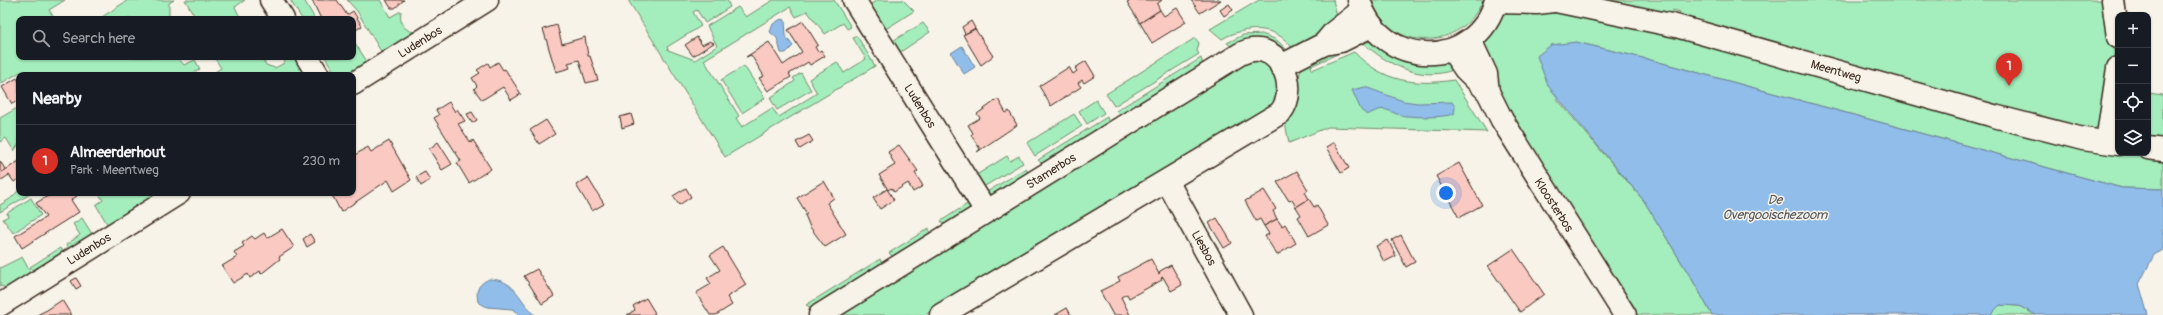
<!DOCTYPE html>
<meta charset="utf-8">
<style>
:root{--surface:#171b24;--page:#20242c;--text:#f1f3f6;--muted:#9ea1a6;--line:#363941;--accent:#d93025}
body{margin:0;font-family:Pangolin,sans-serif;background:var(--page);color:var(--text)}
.controls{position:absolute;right:12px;top:12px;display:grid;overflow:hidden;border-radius:8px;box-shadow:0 1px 3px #0004}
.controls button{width:36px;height:36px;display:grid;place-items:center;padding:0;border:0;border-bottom:1px solid var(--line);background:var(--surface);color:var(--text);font:20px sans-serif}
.you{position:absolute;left:1446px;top:193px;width:14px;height:14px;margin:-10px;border:3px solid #fff;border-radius:50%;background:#1a73e8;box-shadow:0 0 0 6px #1a73e833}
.badge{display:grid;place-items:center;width:26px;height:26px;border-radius:50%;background:var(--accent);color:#fff;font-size:13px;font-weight:700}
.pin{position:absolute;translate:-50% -33px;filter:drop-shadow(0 1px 2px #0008)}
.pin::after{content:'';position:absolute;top:21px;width:14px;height:12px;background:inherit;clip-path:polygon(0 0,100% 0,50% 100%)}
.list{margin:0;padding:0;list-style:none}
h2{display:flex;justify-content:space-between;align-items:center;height:52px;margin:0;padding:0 16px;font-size:17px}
h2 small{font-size:13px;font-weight:400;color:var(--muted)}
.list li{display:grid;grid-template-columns:26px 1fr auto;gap:12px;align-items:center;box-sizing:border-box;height:72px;padding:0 16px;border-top:1px solid var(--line)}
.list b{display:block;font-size:15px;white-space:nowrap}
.list p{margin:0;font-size:13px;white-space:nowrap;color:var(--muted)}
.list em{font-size:13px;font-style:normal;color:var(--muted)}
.icon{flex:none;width:22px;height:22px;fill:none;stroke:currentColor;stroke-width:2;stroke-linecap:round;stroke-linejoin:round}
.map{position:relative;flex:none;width:2163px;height:315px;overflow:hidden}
.search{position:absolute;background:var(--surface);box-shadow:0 1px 3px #0004;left:16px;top:16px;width:340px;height:44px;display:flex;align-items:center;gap:10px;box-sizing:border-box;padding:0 14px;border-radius:8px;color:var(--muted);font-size:15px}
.panel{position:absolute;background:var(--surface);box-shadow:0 1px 3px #0004;left:16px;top:72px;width:340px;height:124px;border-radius:8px}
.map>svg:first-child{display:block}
.green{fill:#a4edbc;stroke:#708c6d}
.water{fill:#90bdea;stroke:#6e8298}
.building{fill:#f9c9c2;stroke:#3b2a1e}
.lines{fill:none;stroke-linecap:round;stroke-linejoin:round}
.minor-casing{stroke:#3b2a1e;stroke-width:25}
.minor{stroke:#f7f3e8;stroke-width:22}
.labels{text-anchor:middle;stroke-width:3;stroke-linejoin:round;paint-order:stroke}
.street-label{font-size:12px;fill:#3b2a1e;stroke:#f7f3e8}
.water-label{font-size:13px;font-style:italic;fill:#54565b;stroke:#f7f3e8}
</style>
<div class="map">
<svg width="2163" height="315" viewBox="0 0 2163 315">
<rect width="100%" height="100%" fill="#f7f3e8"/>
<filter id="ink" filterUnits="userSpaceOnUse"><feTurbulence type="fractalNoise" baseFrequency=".025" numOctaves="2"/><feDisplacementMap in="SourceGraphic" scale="8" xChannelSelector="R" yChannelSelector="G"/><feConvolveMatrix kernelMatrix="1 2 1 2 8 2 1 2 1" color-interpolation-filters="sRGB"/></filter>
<g filter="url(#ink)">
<g class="green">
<path d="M0 0H65L49 10 55 19H19V57H177L184 65 195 60 200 69 190 75H24L22 71 0 84Z"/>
<path d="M128 0H174L169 3V19H99Z"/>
<path d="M185 0H245L235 7 241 19H190L194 15Z"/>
<path d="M290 0H304L315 19H302Z"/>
<path d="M347 0H380L390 17 401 11C399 23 404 31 415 32L382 53 357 11Z"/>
<path d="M628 0H727L730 7 705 23 697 10 693 12 701 26 667 47 668 50 695 60 717 46 707 26 738 7 746 17 773 0H834L851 27 847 29 843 23 825 34 807 11 796 17 790 7 704 60 739 116 736 118 742 127 772 108 779 117 817 93 809 79 837 62 844 73 866 59 853 38 857 36 875 66 725 157Z"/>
<path d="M878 0H903L914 11 881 32 867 6Z"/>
<path d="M1259 0H1333L1338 21 1317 36 1292 48C1276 24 1245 26 1222 39L1210 29Z"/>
<path d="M1372 0H1483C1462 51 1390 54 1372 0Z"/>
<path d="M1586 0H2107L2114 54 2103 122 2093 130 2084 132 1679 19 1680 12 1673 10V20Z"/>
<path d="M1513 11 1564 12 1616 20 2118 153 2163 157V189L2122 188 1655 61 1576 42 1557 99 1644 201 1696 286 1712 315H1632L1537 168 1487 64C1477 37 1487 22 1513 11Z"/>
<path d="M923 23 930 32 896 55 889 43Z"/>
<path d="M1262 34 1277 40 1286 49 1234 48 1227 43 1243 35Z"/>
<path d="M1195 38 1199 43 1197 51 1199 54 1114 106 1106 94Z"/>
<path d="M353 40 370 66 353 75H336L325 57H353Z"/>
<path d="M1372 41 1441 62 1452 66 1453 70C1419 82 1387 64 1363 43Z"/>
<path d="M1348 43 1355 46 1311 66 1312 70 1354 52C1383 82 1415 86 1454 80L1487 132 1328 127 1289 143 1284 118 1297 89 1301 67Z"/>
<path d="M214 57H261L266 65 275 68 284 63 286 57H300L311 75H217L215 72 221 68Z"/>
<path d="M1201 58 1203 65 1121 116 1116 111Z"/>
<path d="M1243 59 1268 60 1281 91 1269 112 925 315H836Z"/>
<path d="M744 66 765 98 742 113 721 80Z"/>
<path d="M801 73 811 90 777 110 770 98 795 81 793 78Z"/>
<path d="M2148 93 2163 95V144L2148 142Z"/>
<path d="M1096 100 1104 113 1087 124 1079 111Z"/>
<path d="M19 107V144L14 151 6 138 0 142V118Z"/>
<path d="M1074 114 1082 126 1035 156 1027 143Z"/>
<path d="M1107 117 1109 124 1044 166 1038 160Z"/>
<path d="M1007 156 1010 161 1019 156 1023 163 980 189 973 177Z"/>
<path d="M1026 168 1029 175 996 198 982 195Z"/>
<path d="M19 190V193H32L0 212V205L10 199Z"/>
<path d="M98 193H169L109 227 96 205 103 200Z"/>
<path d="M31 198 41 215 13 233 3 219 8 216 7 213Z"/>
<path d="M972 201 971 211 947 226 944 225 941 221Z"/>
<path d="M82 218 94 237 69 252 66 245 80 235 73 224Z"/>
<path d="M929 228 930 236 894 258 889 253Z"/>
<path d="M60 248 65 255 34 273 30 267Z"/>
<path d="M22 257 32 275 7 288 0 286V268Z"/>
<path d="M880 259 883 266 814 309 806 305Z"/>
<path d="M2000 305 2019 306 2036 315H1990Z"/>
</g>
<g class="water">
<path d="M781 19 785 20 786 37 793 46 786 53H781L777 38 770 32 773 24Z"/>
<path d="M1576 42 1655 61 2122 188 2163 189V250L2154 255 2139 284 2148 315H2036L2019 306 2000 305 1990 315H1712L1696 286 1644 201 1548 86 1537 56 1551 45Z"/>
<path d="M962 46 975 67 964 74 951 53Z"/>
<path d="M1365 87 1403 101 1418 103 1452 102 1455 107 1454 114C1439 118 1421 117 1406 116 1387 114 1389 103 1367 115L1361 110 1352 90Z"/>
<path d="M489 279C515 280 517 296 533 314L536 315H520L512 309 487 307 478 302C476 290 477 285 489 279Z"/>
</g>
<g class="building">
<path d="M312 0H337L347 15 353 11 362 26 353 32V19H321Z"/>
<path d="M386 0H404L395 8H391Z"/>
<path d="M1131 0H1162L1157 4 1160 10 1140 23 1127 2Z"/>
<path d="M1191 0H1221L1200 13Z"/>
<path d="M1229 4 1233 10 1224 16 1220 10Z"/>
<path d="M1177 8 1186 22 1152 43 1140 23 1160 10 1164 16Z"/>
<path d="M803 21 818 45 815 47 818 52 821 50 825 56 810 65 808 62 789 74 791 77 768 91 759 78 764 76 751 55 746 57 769 42 783 65 802 52 788 30Z"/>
<path d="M971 21 975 28 965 34 962 27Z"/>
<path d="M557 25 562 44 585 37 588 56H590L598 80 586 83 579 60 568 63 570 68 556 72 543 29Z"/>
<path d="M975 29 993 56 981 65 963 35Z"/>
<path d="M697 37 702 45 710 41 714 43 693 56 685 45Z"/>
<path d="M1086 61 1095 76 1084 83 1082 80 1078 83 1081 87 1051 106 1039 86 1069 67 1073 74 1077 71 1075 68Z"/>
<path d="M498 62 503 70 505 69 521 94 511 100 503 87 482 100 474 89 477 86 472 78 480 73 477 70 488 63 490 67Z"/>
<path d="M17 78 19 82V100L12 104 2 87Z"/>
<path d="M998 99 1006 113 1009 111 1017 125 977 152 980 149 971 135 973 133 968 125 980 118 977 114Z"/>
<path d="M449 102 455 112 457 109 465 121 458 124 471 143 473 140 491 169 469 183 457 163 461 161 434 118 439 115 436 110Z"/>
<path d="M472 112 477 120 472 123 467 114Z"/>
<path d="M631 114 634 124 622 128 620 117Z"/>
<path d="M546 120 555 134 539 144 530 130Z"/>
<path d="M809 135 813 141 800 149 796 142Z"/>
<path d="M389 141 411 180 394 191 388 180 341 212 331 193H353V156L368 147 371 152Z"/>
<path d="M438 142 452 164 442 170 429 149Z"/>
<path d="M1334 142 1349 168 1341 173 1326 147Z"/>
<path d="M899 145 918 171 915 173 923 186 913 192 908 183 894 192 891 188 888 190 879 175 895 165 888 152Z"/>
<path d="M0 161 5 169 2 172 19 161V178L14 182 9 175 0 181Z"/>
<path d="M1459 163 1482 205 1459 218 1436 176Z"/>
<path d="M1297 171 1308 190 1305 192 1309 199 1296 207 1292 200 1289 201 1277 182Z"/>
<path d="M425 172 430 180 421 186 416 177Z"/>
<path d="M588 178 604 204 592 211 576 185Z"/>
<path d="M824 181 834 198 827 203 846 234 825 247 810 227 805 215 807 214 797 198Z"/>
<path d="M686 188 691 197 679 205 673 196Z"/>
<path d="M887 189 894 200 880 209 873 198Z"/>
<path d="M1264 190 1276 209 1273 211 1277 219 1264 226 1260 219 1256 221 1245 201Z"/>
<path d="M53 193H76L77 196 71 200 79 212 22 248 15 236 46 217 36 203Z"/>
<path d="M1309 199 1314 207 1317 205 1328 225 1309 236 1298 217 1301 215 1296 207Z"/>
<path d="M1217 218 1232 243 1224 248 1209 223Z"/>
<path d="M1277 219 1282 226 1285 224 1296 243 1277 255 1265 236 1269 234 1264 226Z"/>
<path d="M282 229 294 247 279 257 280 259 261 274 260 271 250 278 248 274 233 283 222 266 237 257 234 252 244 246 242 243 252 236 255 239 264 233 267 238Z"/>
<path d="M310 234 315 242 307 247 303 239Z"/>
<path d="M1401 235 1415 262 1406 267 1392 240Z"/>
<path d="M1388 240 1396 256 1384 262 1376 246Z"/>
<path d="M723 247 746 285 727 297 732 305 716 315H710L696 293 711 284 707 278 720 270 710 255Z"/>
<path d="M1513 249 1544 294 1520 312 1488 266Z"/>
<path d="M1151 259 1159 274 1160 271 1171 265 1182 285 1171 291 1163 277 1161 278 1162 280 1129 298 1127 294 1121 297 1130 315H1113L1100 291 1120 281 1118 277Z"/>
<path d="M537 269 554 296 542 304 524 276Z"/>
<path d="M76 278 81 286 76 289 71 281Z"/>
<path d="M646 298 655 313 652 315H627L635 310 633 306Z"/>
<path d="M62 300 71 315H37L47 310Z"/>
<path d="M1067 308 1071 315H1055Z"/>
</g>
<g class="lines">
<g class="minor-casing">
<g id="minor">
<path d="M271 0 283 19"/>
<path d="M854 0 986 211"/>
<path d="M1359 0C1379 70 1477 72 1496 0"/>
<path d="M1551 0 1676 26 1994 116 2083 139 2118 144"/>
<path d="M2113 0 2118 37"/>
<path d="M1496 2 1537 3 1553 1"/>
<path d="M1470 40 1486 74 1488 92 1502 120 1625 315"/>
<path d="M1324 44 1334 32 1362 10"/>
<path d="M1452 50 1465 69 1488 92"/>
<path d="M307 57 318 75"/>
<path d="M1281 66 1324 44 1341 41 1371 26"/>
<path d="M353 84 487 0"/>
<path d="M2107 142 2118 68"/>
<path d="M2148 148 2163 150"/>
<path d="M1167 181 1241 315"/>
<path d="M0 305 179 193"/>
<path d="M820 315 1240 54C1277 35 1302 86 1280 113L941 315"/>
</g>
</g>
<use href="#minor" class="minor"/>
</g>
</g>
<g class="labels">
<g class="street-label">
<text transform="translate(420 42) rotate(-32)" y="4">Ludenbos</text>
<text transform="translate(1836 71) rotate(16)" y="4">Meentweg</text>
<text transform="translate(920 106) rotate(58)" y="4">Ludenbos</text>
<text transform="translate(1051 171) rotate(-32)" y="4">Stamerbos</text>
<text transform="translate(1554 205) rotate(57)" y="4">Kloosterbos</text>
<text transform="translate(1204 248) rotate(61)" y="4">Liesbos</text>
<text transform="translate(89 249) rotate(-32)" y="4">Ludenbos</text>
</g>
<g class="water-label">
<text x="1775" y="204">De<tspan x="1775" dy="15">Overgooischezoom</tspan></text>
</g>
</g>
</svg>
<div class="controls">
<button>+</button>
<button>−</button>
<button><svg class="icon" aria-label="locate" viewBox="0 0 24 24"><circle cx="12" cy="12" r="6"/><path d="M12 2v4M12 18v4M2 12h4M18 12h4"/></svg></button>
<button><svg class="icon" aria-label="layers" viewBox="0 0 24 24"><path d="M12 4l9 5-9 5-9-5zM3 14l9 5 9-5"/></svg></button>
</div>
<div class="you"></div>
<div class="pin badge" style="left:2009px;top:86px">1</div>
<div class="search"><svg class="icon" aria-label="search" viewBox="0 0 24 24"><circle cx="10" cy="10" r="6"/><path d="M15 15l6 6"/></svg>Search here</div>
<section class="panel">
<h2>Nearby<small></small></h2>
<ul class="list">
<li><span class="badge">1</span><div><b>Almeerderhout</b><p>Park · Meentweg</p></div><em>230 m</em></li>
</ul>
</section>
</div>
